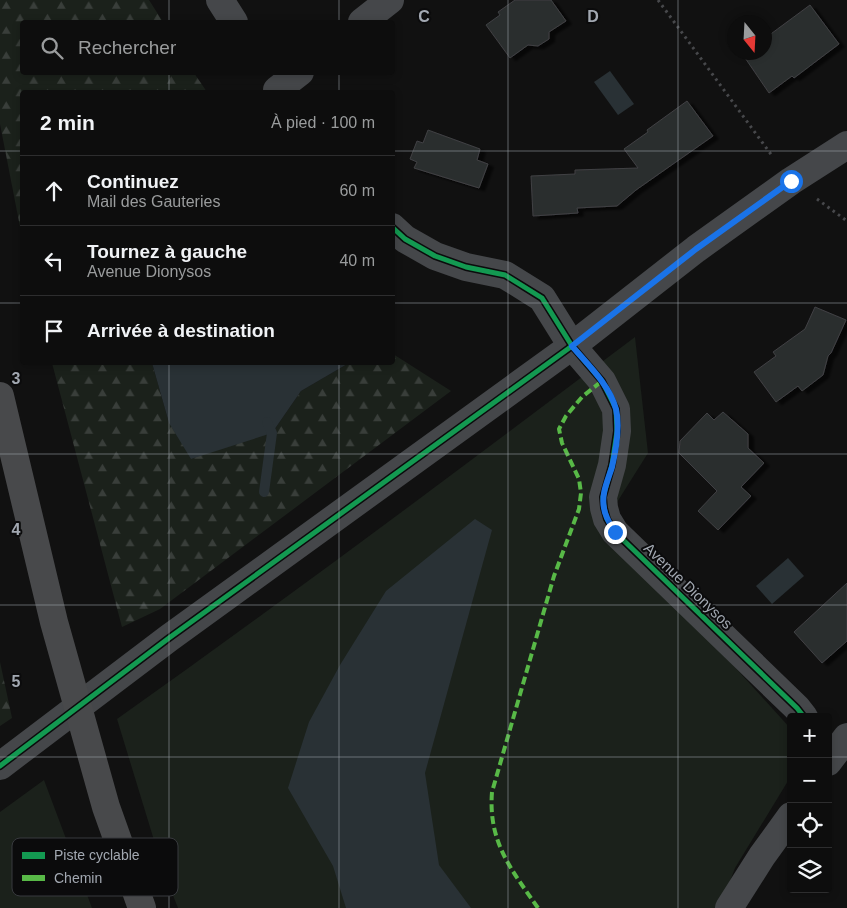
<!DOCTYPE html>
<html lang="fr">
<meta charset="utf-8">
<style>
:root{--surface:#0d0d0d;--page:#161616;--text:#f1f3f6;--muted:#9a9c9d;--line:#2d2d2e}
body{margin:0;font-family:Helvetica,sans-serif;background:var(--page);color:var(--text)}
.controls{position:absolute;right:15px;bottom:15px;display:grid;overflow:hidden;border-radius:5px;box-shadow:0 2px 8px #0003}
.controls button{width:45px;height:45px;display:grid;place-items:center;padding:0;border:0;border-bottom:1px solid var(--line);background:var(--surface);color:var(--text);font:25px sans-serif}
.compass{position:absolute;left:727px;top:15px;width:45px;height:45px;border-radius:50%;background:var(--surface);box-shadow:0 2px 8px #0003;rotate:162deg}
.stop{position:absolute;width:15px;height:15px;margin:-11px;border:4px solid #1a73e8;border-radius:50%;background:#fff}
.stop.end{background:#1a73e8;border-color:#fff;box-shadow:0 1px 5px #0008}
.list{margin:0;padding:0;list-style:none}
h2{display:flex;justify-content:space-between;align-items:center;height:65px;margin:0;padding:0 20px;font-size:21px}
h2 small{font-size:16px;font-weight:400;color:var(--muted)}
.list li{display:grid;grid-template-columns:32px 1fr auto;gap:15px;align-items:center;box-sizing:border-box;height:70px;padding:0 20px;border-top:1px solid var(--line)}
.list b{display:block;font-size:19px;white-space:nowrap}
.list p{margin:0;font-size:16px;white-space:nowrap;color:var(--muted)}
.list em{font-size:16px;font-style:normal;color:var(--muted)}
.icon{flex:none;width:28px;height:28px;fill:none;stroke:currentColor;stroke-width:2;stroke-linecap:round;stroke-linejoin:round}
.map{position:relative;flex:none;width:847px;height:908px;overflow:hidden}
.search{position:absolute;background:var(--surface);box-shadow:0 2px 8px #0003;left:20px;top:20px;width:375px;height:55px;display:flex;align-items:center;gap:12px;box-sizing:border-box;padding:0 18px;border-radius:5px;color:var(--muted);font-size:19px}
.panel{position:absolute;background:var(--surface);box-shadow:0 2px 8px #0003;left:20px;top:90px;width:375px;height:275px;border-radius:5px}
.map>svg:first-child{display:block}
.grass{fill:#1b211b}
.forest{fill:url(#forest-firs)}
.water{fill:#293135}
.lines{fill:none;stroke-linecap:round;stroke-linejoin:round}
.stream{stroke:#293135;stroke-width:10}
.building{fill:#2c2d2e;stroke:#404144;filter:url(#shadow)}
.path{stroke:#47484b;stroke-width:3;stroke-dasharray:2.5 4;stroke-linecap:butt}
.minor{stroke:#45474a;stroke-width:28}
.major{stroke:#48494b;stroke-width:28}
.quiet{stroke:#58b947;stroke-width:4;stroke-dasharray:8 4;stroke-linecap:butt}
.cycleway-casing{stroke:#0b0b0c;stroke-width:8}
.cycleway{stroke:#139951;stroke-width:5}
.route{stroke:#1a73e8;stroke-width:6}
.grid{fill:none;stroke:#a2a8b1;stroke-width:1;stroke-opacity:0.55}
.labels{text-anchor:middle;stroke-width:4;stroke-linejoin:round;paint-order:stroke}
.street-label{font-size:15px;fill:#a2a8b1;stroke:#0b0b0c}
.key{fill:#0b0b0c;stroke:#383a3e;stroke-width:1}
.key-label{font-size:14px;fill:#a2a8b1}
.grid-label{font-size:16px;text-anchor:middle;font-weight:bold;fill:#a2a8b1;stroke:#0b0b0c;stroke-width:4;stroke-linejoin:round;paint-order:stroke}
</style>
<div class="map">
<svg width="847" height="908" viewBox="0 0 847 908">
<defs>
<pattern id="forest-firs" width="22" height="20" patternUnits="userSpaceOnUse" patternTransform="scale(1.25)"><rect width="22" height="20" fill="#1b211b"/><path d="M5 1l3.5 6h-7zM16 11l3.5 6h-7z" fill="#393e3a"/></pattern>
<filter id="shadow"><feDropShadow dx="5.5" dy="3" stdDeviation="1" flood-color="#0009"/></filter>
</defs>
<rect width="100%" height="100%" fill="#111"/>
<g class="grass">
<path d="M635 337 648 453 604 523 791 729V776L735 868 720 908H178L164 873 117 719C292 595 464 466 635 337Z"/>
<path d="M44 780 92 908H0V812Z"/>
</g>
<g class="forest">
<path d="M0 0H149L163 22H22V72L194 73 207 92H22V237L0 124Z"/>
<path d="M393 354 451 391 160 609 122 627 52 363H152L169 423 272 433 301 391 349 363 392 362Z"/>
<path d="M0 662 12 718 0 726Z"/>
</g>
<g class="water">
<path d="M610 71 634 104 618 115 594 82Z"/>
<path d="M152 363V362L349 363 301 391 272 433 191 459 169 423Z"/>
<path d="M475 519 492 530 425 773 439 865 471 908H346L333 866 288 788 309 722 340 665 386 591Z"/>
<path d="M788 558 804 576 772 604 756 586Z"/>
</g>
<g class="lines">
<path class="stream" d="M264 492 272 433 267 422"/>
</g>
<g class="building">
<path d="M515 0H551L566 21 549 32V39L538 46 528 45 510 58 486 25 500 15 498 12Z"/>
<path d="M810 5 839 44 794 78 792 76 769 93 741 52H764V39Z"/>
<path d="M687 101 713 136 636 190 617 206 577 208 578 213 533 216 531 176 575 174V170L638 168 624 149 648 132 647 130Z"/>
<path d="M428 130 480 149 477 160 488 164 479 188 414 168 417 162 410 159 417 141 423 143Z"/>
<path d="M815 307 846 320 831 353 828 356 823 375 802 391 798 386 776 402 754 372 776 356 773 352 805 329Z"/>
<path d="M723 412 748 434V448L764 463 741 487 751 496 718 530 698 511 717 491 679 453 680 441 707 413 714 420Z"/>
<path d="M847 583V641L822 663 794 632Z"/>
</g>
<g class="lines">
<g class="path">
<path d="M658 0 773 157"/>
<path d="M817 199 847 221"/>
</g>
<g class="minor">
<path d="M220 0 234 22"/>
<path d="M362 22 390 0"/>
<path d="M277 90 300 72"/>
<path d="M392 227 405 239 435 256 466 267 505 275 542 298 572 346 602 381 616 409 617 431 612 465 603 497 604 508 607 519 615 532 797 708 804 717"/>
<path d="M828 762 847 737"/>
<path d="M0 766 169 638 572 346 696 249 791 181 847 145"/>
<path d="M729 908 762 856 791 816"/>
</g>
<path class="major" d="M0 396 54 622 106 807 142 908"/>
<path class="quiet" d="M538 908C511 869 488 842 492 792L554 576 579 509 581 493 579 479 562 443 559 429 566 416 582 397 602 381"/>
<g class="cycleway-casing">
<g id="cycleway">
<path d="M392 227 405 239 435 256 466 267 505 275 542 298 572 346 602 381 616 409 617 431 612 465 603 497 604 508 607 519 615 532 797 708 804 717"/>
<path d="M0 766 169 638 572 346"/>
</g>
</g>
<use href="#cycleway" class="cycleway"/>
</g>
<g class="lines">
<path class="route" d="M615 532C610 524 605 517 604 508 601 494 608 480 612 467 616 450 620 426 616 409 609 384 588 365 572 346L696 249 791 181"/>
</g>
<path class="grid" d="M169 0V22M339 0V22M508 0V908M678 0V908M169 72V92M339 72V92M0 151H22M392 151H847M0 303H22M392 303H847M169 362V908M339 362V908M0 454H847M0 605H847M0 757H791M828 757H847"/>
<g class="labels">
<g class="street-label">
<text transform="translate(688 586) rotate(44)" y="5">Avenue Dionysos</text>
</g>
</g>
<rect x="12" y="838" width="166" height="58" rx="8" class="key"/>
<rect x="22" y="852" width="23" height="7" fill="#139951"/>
<rect x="22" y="875" width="23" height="6" fill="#58b947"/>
<g class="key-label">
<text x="54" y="860">Piste cyclable</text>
<text x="54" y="883">Chemin</text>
</g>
<g class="grid-label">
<text x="424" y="22">C</text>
<text x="593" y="22">D</text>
<text x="16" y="384">3</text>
<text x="16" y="535">4</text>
<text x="16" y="687">5</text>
</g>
</svg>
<div class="controls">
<button>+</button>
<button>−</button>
<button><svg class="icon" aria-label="locate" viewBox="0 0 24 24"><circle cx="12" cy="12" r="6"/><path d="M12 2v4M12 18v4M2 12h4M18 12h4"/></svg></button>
<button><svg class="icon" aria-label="layers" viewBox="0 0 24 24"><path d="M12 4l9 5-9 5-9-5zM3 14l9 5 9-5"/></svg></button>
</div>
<svg class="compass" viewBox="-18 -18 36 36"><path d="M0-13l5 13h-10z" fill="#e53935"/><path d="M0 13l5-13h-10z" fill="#9a9c9d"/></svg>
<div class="stop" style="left:791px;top:181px"></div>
<div class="stop end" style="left:615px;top:532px"></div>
<div class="search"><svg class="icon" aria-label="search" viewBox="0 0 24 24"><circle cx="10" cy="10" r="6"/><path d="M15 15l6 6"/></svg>Rechercher</div>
<section class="panel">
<h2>2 min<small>À pied · 100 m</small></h2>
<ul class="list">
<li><svg class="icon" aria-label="ahead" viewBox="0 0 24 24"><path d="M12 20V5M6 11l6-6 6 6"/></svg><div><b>Continuez</b><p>Mail des Gauteries</p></div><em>60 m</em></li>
<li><svg class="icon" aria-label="left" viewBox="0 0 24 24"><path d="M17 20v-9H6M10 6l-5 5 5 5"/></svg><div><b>Tournez à gauche</b><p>Avenue Dionysos</p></div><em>40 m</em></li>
<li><svg class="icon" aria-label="arrive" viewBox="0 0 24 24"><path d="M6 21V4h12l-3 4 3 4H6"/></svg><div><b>Arrivée à destination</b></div></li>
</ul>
</section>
</div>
